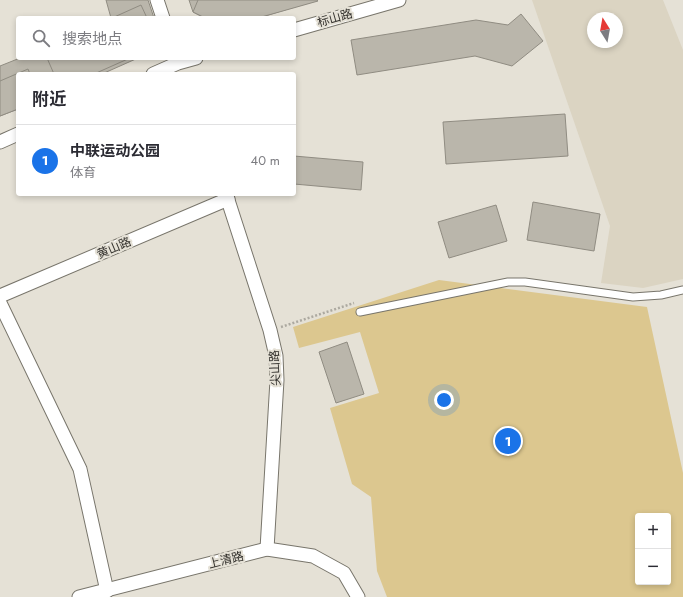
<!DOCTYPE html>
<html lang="zh">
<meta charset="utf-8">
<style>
:root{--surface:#fff;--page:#f7f7f7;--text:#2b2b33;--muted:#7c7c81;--line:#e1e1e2;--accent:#1a73e8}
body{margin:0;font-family:Jost,"Noto Sans SC",sans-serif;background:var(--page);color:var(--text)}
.controls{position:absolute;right:12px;bottom:12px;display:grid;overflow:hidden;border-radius:4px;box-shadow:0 2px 6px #0003}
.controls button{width:36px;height:36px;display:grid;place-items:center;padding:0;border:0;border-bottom:1px solid var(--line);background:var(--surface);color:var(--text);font:20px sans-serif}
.compass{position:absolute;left:587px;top:12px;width:36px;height:36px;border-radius:50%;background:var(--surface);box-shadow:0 2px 6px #0003;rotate:349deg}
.you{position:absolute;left:444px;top:400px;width:14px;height:14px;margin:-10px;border:3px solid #fff;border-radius:50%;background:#1a73e8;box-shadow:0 0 0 6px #1a73e833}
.badge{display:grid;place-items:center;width:26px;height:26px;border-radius:50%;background:var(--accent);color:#fff;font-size:13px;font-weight:700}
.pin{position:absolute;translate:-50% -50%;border:2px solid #fff;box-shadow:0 1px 4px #0006}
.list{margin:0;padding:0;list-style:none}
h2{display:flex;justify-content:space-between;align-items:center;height:52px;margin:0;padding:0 16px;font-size:17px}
h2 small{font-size:13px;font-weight:400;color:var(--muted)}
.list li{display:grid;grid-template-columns:26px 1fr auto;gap:12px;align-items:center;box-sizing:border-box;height:72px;padding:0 16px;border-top:1px solid var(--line)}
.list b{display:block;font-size:15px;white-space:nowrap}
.list p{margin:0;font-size:13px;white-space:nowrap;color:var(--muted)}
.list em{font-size:13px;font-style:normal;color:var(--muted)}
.icon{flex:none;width:22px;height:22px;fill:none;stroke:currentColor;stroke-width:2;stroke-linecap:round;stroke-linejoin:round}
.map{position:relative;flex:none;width:683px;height:597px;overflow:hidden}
.search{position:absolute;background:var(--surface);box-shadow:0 2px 6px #0003;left:16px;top:16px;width:280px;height:44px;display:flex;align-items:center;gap:10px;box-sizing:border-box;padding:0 14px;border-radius:4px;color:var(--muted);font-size:15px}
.panel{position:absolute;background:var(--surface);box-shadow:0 2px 6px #0003;left:16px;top:72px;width:280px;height:124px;border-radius:4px}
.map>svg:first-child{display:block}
.built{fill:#dbd4c2;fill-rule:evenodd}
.green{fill:#dcc78f;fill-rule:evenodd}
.building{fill:#bab6ab;stroke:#908c82}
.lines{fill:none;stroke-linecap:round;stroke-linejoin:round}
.service-casing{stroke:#78756b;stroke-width:9}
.minor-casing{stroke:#78756b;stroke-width:15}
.path{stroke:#aca9a0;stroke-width:2.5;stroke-dasharray:2 2;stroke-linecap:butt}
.service{stroke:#fff;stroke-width:7}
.minor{stroke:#fff;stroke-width:13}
.labels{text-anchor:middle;stroke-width:4;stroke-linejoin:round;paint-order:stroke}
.street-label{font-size:12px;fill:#33312d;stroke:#e5e1d6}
</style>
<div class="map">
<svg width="683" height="597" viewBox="0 0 683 597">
<rect width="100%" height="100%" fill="#e5e1d6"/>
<path class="built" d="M532 0H663L683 50V279L643 288 601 283 610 226ZM593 18H617V42H593Z"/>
<path class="green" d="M439 280 647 307 683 473V597H387L377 571 371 497 352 484 330 408 379 393 360 332 299 348 293 327ZM638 516H668V582H638Z"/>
<g class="building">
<path d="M106 0H148L154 18H111Z"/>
<path d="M189 0H318L258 18H205L193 12Z"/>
<path d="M198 0H317L318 1 258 18H205L193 12Z"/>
<path d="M141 5 147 18H111H112Z"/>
<path d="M521 14 543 41 512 66 475 56 357 75 351 40 476 20 508 25Z"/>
<path d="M20 58H138L102 74H18V109L0 116V66Z"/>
<path d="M47 58H130L94 74H54Z"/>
<path d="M28 69 30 74H18V109L0 116V81Z"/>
<path d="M565 114 568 156 446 164 443 122Z"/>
<path d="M294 156 363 162 361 190 294 184Z"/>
<path d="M533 202 600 214 594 251 527 240Z"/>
<path d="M496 205 507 241 449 258 438 222Z"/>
<path d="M347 342 364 394 336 403 319 352Z"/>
</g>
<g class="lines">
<g class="service-casing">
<path id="service" d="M360 312 508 282H525L633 297 661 295 683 290"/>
</g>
<g class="minor-casing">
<g id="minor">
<path d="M157 0 163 18"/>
<path d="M294 30 399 0"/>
<path d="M153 74 178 63 196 58"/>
<path d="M0 142 18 134"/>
<path d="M226 194 270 330 276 356 277 380 267 549"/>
<path d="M0 296 228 199"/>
<path d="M0 303 80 469 107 591"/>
<path d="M79 597 267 549 313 556 344 573 358 597"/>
</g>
</g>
<path class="path" d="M281 327 354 303"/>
<use href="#service" class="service"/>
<use href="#minor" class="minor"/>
</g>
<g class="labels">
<g class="street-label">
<text transform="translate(335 18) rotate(-16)" y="4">标山路</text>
<text transform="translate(114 248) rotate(-23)" y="4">黄山路</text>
<text transform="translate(275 368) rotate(-93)" y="4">尖山路</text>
<text transform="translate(226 560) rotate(-14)" y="4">上清路</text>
</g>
</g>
</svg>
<div class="controls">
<button>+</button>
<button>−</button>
</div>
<svg class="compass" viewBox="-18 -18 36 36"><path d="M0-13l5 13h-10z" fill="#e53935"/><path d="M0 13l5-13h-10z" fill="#7c7c81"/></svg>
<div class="you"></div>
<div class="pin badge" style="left:508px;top:441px">1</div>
<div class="search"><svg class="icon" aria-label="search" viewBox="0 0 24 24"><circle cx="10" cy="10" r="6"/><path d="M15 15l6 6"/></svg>搜索地点</div>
<section class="panel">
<h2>附近<small></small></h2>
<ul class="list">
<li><span class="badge">1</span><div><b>中联运动公园</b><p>体育</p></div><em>40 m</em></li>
</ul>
</section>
</div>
